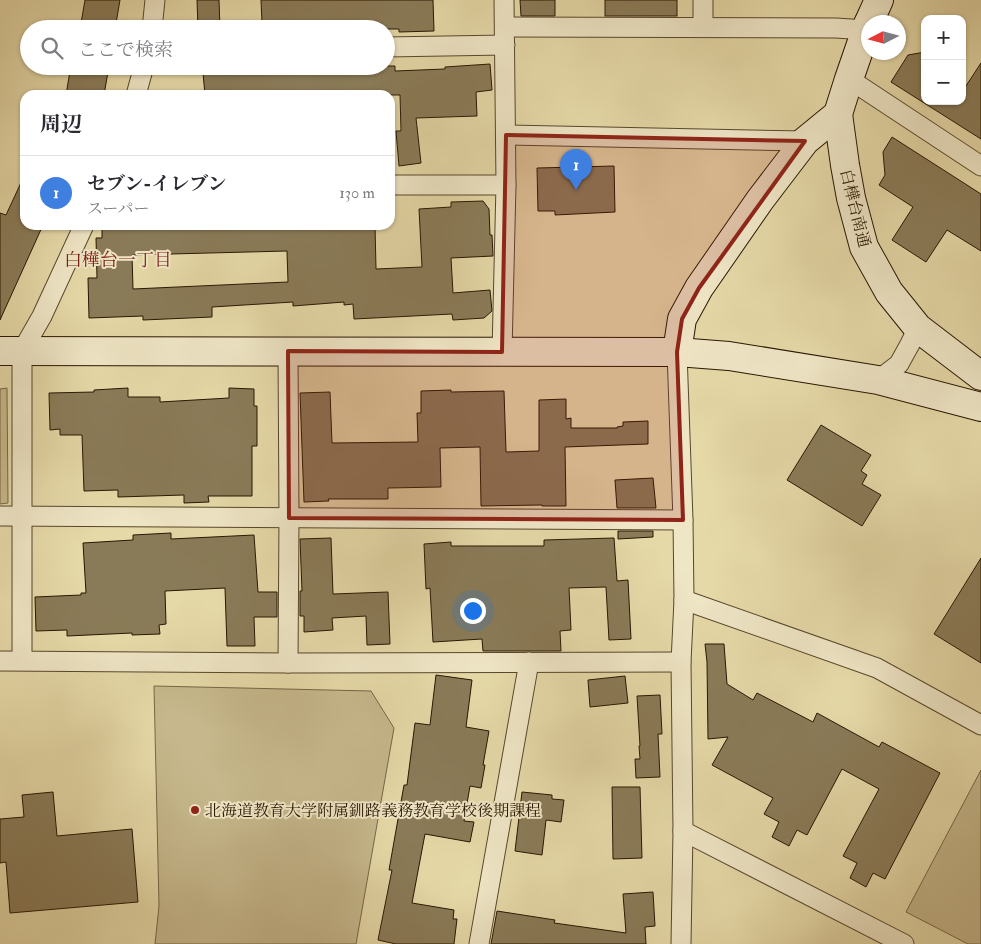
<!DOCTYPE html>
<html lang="ja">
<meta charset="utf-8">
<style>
:root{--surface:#fff;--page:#f2f2f3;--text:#2b2b33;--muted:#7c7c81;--line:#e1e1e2;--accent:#b45309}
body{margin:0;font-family:"IM FELL Double Pica","Noto Serif JP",serif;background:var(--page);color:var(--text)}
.controls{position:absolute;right:15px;top:15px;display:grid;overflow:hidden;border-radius:10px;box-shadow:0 1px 4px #0004}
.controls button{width:45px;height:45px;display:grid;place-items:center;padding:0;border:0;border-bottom:1px solid var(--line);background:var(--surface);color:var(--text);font:25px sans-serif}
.compass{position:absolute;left:861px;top:15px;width:45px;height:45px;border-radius:50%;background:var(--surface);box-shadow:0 1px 4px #0004;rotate:264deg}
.you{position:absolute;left:472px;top:610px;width:18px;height:18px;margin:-12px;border:4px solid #fff;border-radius:50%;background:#1a73e8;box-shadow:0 0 0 8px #1a73e833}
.badge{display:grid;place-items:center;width:32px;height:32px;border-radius:50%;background:var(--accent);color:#fff;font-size:16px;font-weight:700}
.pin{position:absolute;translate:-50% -41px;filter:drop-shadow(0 1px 2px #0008)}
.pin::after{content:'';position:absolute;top:26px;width:18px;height:15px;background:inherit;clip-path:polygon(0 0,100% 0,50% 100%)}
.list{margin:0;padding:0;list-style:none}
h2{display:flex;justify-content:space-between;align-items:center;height:65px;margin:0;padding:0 20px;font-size:21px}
h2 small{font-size:16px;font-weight:400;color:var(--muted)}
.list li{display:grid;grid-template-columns:32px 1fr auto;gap:15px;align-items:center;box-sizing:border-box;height:75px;padding:0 20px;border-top:1px solid var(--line)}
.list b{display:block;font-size:19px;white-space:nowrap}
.list p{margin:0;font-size:16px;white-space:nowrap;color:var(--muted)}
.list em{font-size:16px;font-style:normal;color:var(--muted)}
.icon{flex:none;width:28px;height:28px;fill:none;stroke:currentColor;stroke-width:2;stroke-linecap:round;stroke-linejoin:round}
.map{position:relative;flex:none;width:981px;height:944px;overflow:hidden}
.search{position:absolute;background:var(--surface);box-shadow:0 1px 4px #0004;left:20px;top:20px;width:375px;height:55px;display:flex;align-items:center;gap:12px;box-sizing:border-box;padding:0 18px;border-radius:28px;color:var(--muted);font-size:19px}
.panel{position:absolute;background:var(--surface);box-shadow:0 1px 4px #0004;left:20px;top:90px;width:375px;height:140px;border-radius:15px}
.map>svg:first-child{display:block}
.green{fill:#c6b88c;stroke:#766746}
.building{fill:#8a7b58;stroke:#271601;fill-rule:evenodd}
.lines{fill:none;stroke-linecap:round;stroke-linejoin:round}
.street-casing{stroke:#57472b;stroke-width:21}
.secondary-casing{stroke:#271601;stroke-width:30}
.street{stroke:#efe6c6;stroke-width:19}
.secondary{stroke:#efe6c6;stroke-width:28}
.marked{fill:#8f2418;fill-opacity:0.2;stroke:#8f2418;stroke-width:4;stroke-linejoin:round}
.poi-dot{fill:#8f2418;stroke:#efe6c6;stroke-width:2}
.labels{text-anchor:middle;stroke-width:4;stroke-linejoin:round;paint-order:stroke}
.street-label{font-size:16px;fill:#271601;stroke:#efe6c6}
.poi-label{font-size:16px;fill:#271601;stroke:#efe6c6;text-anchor:start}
.neighbourhood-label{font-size:18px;fill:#7a1f14;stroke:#efe6c6}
</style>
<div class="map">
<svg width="981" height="944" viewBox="0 0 981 944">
<rect width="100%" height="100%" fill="#e6d9a8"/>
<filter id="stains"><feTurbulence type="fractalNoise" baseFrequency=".004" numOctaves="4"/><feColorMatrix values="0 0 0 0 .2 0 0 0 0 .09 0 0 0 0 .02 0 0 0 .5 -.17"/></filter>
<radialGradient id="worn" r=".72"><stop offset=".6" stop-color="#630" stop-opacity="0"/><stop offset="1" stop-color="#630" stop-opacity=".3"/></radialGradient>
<g class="green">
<path d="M7 388 8 503 0 504V389Z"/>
<path d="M154 686 371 691 394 728 356 944H155L159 906Z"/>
<path d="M981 770V944H968L906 912Z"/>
</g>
<g class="building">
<path d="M85 0H120L115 29H80Z"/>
<path d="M197 0H219L220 29H198Z"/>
<path d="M261 0H433L434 31 399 32V29H307L306 22 262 23Z"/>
<path d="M520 0H555V16H521Z"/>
<rect x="605" y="0" width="72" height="16"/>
<path d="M925 52V101H962V92L981 63V139L891 82 908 55Z"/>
<path d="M490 64 492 90 476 92 477 116 416 118 421 163 399 166 396 131H401L400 95H205L203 73 253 70V67L322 66V69L358 66H395V71L445 69V67Z"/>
<path d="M73 66H109L104 95H66L70 71 72 72Z"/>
<path d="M892 137 981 194V251L947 230 926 262 892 240 913 207 879 185 885 175 883 152Z"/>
<path d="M614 166 615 212 555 215V211H538L537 168Z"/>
<path d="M25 174V225H43L0 320V213L6 215Z"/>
<path d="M483 201 489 209 490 235H492L493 256 451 258 453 293 490 290 492 311 484 318 453 320 452 314 354 319 353 304 344 305V302L293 306V302L212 307V317L143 320V316L89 318 88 278H97L96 238H102V227H105V225H375L376 269 422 267 419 209 451 207V202ZM287 251 288 282 133 289 132 255Z"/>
<path d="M128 388V397H160V402L229 398V388L254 389V406H257V446H252V496H208L209 502 184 503V495L118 497V490L84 491 82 435H60V429L50 430 49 393 94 392V390Z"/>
<path d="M451 390V392L504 391 506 452 539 451V400L566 399V419L571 418V428H617V427L623 426V422L648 421V444L565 447 566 506H542V505L481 506 480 447 440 448 441 487 388 488V499H328L329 501 304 502 300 393 330 392 332 443 418 442 417 413H421V391Z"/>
<path d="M821 425 871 455 861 471 867 475 862 484 881 495 862 526 787 480Z"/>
<path d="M653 478 656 508H617L615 480Z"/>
<path d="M618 531H653V537L618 539Z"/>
<path d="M171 533V539L254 535 258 592H277V617H254L255 646H227L225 588 165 591 166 624 159 625 160 634 132 635V633L67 636V630L36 631 35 597 81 595V593H86L83 543 133 540V535Z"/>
<path d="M331 538 333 594 388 592 390 644 367 645 366 616 332 618 333 630 304 632V616H300V591H302L300 539Z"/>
<path d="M614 538 617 581 628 580 631 639 609 640 606 587 569 588 571 630 560 631 561 651H483L482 639 433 642 430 588 426 589 424 544 451 542V546H544V540Z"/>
<path d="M981 558V663L934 634Z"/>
<path d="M705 644H724L727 684 753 700 757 693 813 722 817 713 879 747 882 742 940 773 885 879 873 873 866 887 850 878 857 863 843 856 879 789 842 769 807 835 797 830 789 846 772 837 779 822 764 814 773 798 712 765 728 737 708 739 707 662Z"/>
<path d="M436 675 472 680 466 727 489 731 483 765H485L481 788 470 786 464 821 474 822 470 842 425 834 412 903 454 910 453 919H457L454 944H396L378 940 392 870H389L404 785H407L415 723 430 725Z"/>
<path d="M625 676 628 703 590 707 588 680Z"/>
<path d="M660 695 662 734H658L660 777 636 778 635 759H640L639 746H640L637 696Z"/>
<path d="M612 787H640L642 858 613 859Z"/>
<path d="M53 792 57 836 132 829 138 902 10 913 6 862 0 863V819L24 817 22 795Z"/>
<path d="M522 792 552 795V799L564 800 561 822 546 820 542 855 515 851Z"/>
<path d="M653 892 655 926 645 927 646 944H491L497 911 555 920 554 923 626 933 623 894Z"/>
</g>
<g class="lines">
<g class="street-casing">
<g id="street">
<path d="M703 0V27"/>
<path d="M505 27 836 28 866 30"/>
<path d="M152 29 155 0"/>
<path d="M386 47 505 45"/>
<path d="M849 79 981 166"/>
<path d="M136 95 144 66"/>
<path d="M506 135 805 141"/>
<path d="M390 185H506L504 0"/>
<path d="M502 352 506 185"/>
<path d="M677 352 683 520 684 600 681 662 683 831 681 944"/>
<path d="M878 380 899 364 910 344 918 328"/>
<path d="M0 516 683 520"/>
<path d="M684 600 877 668 981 725"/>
<path d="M22 660V351L42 316 84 225"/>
<path d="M0 661 288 663 681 662"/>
<path d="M288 663 289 518 288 351"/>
<path d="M683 831 904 944"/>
<path d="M479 944 529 662"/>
</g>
</g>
<g class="secondary-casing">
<g id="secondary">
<path d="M869 22 879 0"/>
<path d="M838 114 845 165 851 198 864 247 889 292 918 328 981 376"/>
<path d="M0 351 677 352 682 319 699 288 760 200 805 141 838 114 849 79 868 24"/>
<path d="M677 352 729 356 878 380 981 407"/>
</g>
</g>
<use href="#street" class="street"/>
<use href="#secondary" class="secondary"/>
</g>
<path class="marked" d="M506 135 805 141 699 288 682 319 677 352 683 520 289 518 288 351 502 352Z"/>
<circle class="poi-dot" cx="195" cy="810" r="5"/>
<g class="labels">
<g class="street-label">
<text transform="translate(856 208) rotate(76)" y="6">白樺台南通</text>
</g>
<g class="poi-label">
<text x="205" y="816">北海道教育大学附属釧路義務教育学校後期課程</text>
</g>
<g class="neighbourhood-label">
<text x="118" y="266">白樺台一丁目</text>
</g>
</g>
<rect width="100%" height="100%" filter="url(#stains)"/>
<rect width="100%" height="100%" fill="url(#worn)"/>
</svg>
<div class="controls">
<button>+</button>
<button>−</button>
</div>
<svg class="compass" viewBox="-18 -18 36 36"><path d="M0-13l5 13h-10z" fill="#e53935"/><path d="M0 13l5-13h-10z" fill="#7c7c81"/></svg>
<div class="you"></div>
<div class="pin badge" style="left:576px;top:190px;background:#3f7fe0">1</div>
<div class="search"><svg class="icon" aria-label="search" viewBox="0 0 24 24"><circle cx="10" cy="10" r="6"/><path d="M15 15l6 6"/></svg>ここで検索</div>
<section class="panel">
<h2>周辺<small></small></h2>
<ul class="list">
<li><span class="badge" style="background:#3f7fe0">1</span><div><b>セブン-イレブン</b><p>スーパー</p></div><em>130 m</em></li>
</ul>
</section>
</div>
